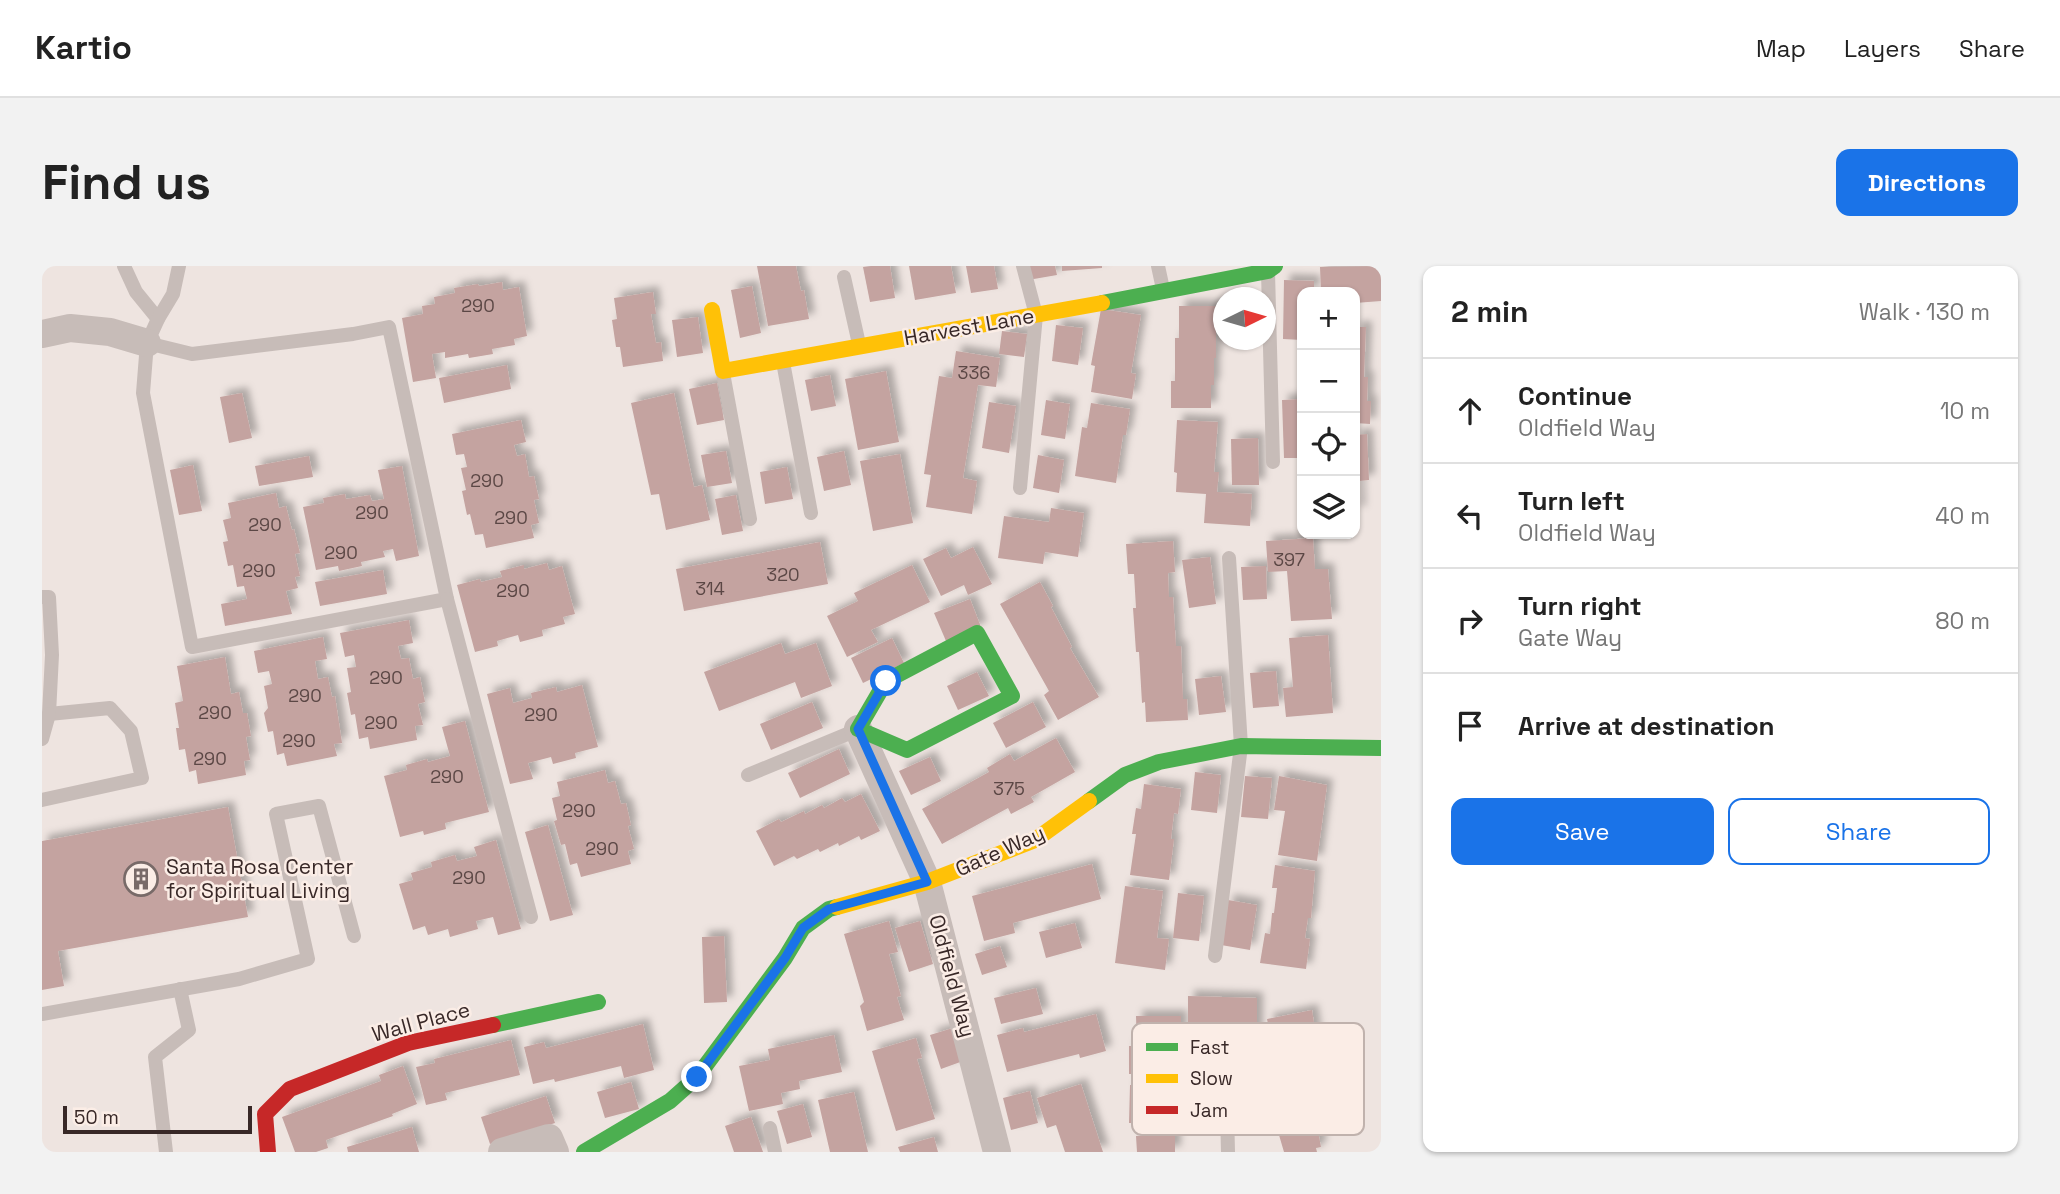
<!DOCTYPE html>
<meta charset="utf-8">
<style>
:root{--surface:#fff;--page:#f2f2f2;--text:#222;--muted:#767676;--line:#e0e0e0;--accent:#1a73e8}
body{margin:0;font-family:"Space Grotesk",sans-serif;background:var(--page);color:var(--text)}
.controls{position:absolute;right:21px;top:21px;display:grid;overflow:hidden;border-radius:14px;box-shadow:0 2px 5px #0004}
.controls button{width:63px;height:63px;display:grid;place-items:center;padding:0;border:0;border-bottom:2px solid var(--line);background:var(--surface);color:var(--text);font:35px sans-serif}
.compass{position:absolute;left:1171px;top:21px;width:63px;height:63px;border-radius:50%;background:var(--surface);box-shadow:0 2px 5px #0004;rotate:85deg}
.scale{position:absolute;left:21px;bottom:18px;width:189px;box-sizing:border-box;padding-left:7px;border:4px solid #382827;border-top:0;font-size:19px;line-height:24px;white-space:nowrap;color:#382827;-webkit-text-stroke:5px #fbede6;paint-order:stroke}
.stop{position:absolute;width:21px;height:21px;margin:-16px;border:5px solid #1a73e8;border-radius:50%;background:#fff}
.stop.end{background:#1a73e8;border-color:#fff;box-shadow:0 2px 7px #0008}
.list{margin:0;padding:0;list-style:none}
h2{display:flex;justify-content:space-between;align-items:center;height:91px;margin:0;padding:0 28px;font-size:30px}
h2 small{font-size:23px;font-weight:400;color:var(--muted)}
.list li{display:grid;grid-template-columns:46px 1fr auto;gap:21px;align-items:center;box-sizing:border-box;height:105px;padding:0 28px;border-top:2px solid var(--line)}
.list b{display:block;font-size:26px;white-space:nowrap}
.list p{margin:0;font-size:23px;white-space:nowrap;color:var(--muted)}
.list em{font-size:23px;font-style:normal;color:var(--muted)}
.actions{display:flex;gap:14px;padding:21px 28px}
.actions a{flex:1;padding:16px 0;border:2px solid var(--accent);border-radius:14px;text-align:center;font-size:24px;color:var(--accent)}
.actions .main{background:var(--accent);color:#fff}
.icon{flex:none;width:38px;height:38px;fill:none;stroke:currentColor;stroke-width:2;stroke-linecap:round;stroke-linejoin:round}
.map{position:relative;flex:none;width:1339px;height:886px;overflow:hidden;border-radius:14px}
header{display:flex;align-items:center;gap:42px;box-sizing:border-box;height:98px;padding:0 35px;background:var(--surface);border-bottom:2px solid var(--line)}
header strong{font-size:33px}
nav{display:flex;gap:38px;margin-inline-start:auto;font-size:24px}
.intro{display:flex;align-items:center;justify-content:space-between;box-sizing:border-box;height:168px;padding:0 42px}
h1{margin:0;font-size:49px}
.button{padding:18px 32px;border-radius:14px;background:var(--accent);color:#fff;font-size:24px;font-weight:700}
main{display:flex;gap:42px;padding:0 42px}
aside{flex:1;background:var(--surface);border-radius:14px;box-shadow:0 2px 5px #0004}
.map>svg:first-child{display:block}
.building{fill:#c4a3a0;filter:url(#shadow)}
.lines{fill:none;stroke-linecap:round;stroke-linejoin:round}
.lane{stroke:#c7bcb8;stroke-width:14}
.street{stroke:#c7bcb8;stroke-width:28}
.fast{stroke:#4caf50;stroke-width:16}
.slow{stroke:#ffc107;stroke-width:16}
.jam{stroke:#c62828;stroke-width:16}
.route{stroke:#1a73e8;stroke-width:9}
.labels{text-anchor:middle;stroke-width:5;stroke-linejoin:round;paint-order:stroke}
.number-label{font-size:18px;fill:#5b4745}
.street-label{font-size:21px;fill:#382827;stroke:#fbede6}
.poi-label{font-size:21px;fill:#382827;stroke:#fbede6;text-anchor:start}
.key{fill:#fbede6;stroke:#c0b2ad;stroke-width:2}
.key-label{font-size:19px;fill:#382827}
</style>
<header>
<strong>Kartio</strong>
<nav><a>Map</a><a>Layers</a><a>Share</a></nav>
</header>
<div class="intro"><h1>Find us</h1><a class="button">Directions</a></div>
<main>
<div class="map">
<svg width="1339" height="886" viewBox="0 0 1339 886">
<defs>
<filter id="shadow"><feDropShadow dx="6" dy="-6" stdDeviation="3.5" flood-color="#0004"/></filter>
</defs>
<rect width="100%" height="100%" fill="#eee4e0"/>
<g class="building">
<path d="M715 0H754L759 25 762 24 767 53 726 60Z"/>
<path d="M829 0H848L853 32 828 36 821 1Z"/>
<path d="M867 0H909L914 27 873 34Z"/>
<path d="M924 0H952L956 23 929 27Z"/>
<path d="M984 0H1013L1015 9 986 14Z"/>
<path d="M1020 0H1060V2L1020 5Z"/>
<path d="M1339 0V35L1313 37V26H1279L1278 1Z"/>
<path d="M1242 14 1272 15V26H1260V74L1241 73Z"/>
<path d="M460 16 461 24 477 21 485 70 472 73 473 79 450 83 451 88 427 92 426 88 403 92V86L390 88 394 112 371 116 360 52 381 48 380 40 393 38 392 31 413 27 412 22 436 18 437 20Z"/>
<path d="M710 20 719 67 698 72 689 24Z"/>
<path d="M611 26 614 48H609L614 77 619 76 621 95 581 101 578 81H574L570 54 575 53 572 32Z"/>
<path d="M1137 40H1182V62H1174V92H1172V119H1169V142H1129V115H1133V72H1137Z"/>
<path d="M1059 43 1099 49 1089 107 1094 108 1090 133 1049 126 1053 100 1049 99Z"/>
<path d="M656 51 661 87 635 91 630 54Z"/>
<path d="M1014 59 1041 62 1036 99 1010 95Z"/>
<path d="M1313 61H1324L1322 111H1326L1325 135H1329L1328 158 1313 157Z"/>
<path d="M960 65 985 68 982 91 957 88Z"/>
<path d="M914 85 958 92 954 121 936 119 921 212 935 215 930 248 884 241 889 209 882 208 897 110 910 112Z"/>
<path d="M465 99 469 123 402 137 397 112Z"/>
<path d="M844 105 857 176 816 184 803 113Z"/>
<path d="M788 109 794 140 769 145 763 114Z"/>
<path d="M675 117 682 154 655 159 647 123Z"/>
<path d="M200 127 210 172 187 177 178 131Z"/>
<path d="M632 127 652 221 660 219 668 254 624 264 617 228 609 229 589 137Z"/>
<path d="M1260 133V192H1242L1240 134Z"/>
<path d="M1004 134 1028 138 1023 173 999 169Z"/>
<path d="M947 136 974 140 967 187 940 182Z"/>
<path d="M1049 137 1088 143 1084 169H1081L1074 217 1033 210 1040 161 1045 162Z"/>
<path d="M479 154 484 176 472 179 475 190 483 188 487 211 492 210 497 233 492 234 497 257 489 259 492 272 444 282 441 268 433 269 428 248 425 249 420 225 424 224 419 202 425 201 422 188 414 189 410 168Z"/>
<path d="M1135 154 1176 156 1172 206H1177L1175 226 1210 228 1208 260 1162 257 1164 228 1134 226 1135 207 1132 206Z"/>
<path d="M1325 168 1327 214 1317 215 1318 246H1313V169Z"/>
<path d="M1216 172 1217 219H1190L1189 173Z"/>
<path d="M684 185 690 217 665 221 659 189Z"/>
<path d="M802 185 809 219 782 225 775 191Z"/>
<path d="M858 188 871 257 831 265 818 195Z"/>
<path d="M996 189 1022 194 1017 227 991 222Z"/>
<path d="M267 190 271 211 217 220 213 200Z"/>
<path d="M151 199 160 245 137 249 128 204Z"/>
<path d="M360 200 377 290 354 295 351 283 341 285 343 291 319 296 320 300 297 305 296 300 274 304 261 241 282 237 281 232 303 228 304 233 328 229 330 235 342 233 336 204Z"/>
<path d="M745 201 751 233 723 238 718 206Z"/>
<path d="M234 227 237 242 244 240 250 264 252 263 258 287 253 288 258 310 253 311 256 322 244 325 250 348 183 360 179 338 205 333 202 320 195 321 191 299 186 300 181 276 186 275 181 254 189 252 186 237Z"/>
<path d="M694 229 701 265 680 269 673 233Z"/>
<path d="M1009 242 1042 247 1036 291 1003 286 1001 298 956 292 962 250 1007 256Z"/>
<path d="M1271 272 1273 303H1286L1290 353 1249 355 1245 305 1226 306 1224 275Z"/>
<path d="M1131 275 1133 306 1126 307 1127 331H1131L1134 380H1139L1141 433H1145L1146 454 1104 456 1103 436 1100 437 1097 386H1094L1091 342H1094L1092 308H1086L1084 278Z"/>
<path d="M778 276 786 318 642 345 634 303Z"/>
<path d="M931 281 950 318 926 329 922 319 899 330 881 293 904 282 909 292Z"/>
<path d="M1168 291 1174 338 1147 342 1140 294Z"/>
<path d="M505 297 507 304 520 300 533 348 521 351 523 358 500 364 501 370 478 376 476 369 455 375 456 380 433 386 415 319 438 313 439 316 460 311 458 305 482 299V303Z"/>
<path d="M870 299 888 336 829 364 836 376 805 391 785 350 816 335 812 327Z"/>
<path d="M1224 300 1225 333 1201 334 1199 301Z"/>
<path d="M341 304 345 328 278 340 273 316Z"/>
<path d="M998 316 1011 340 1009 341 1030 381 1028 382 1057 431 1016 454 1002 429 1007 425 958 338Z"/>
<path d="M928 333 939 361 904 375 892 347Z"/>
<path d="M367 354 371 377 356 380 359 393 367 392 371 413 378 411 383 436 376 438 381 459 373 460 375 474 328 483 326 471 317 473 313 448 309 449 305 427 309 426 305 402 314 401 312 389 303 391 298 367Z"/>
<path d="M1286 369 1291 447 1244 451 1241 422 1251 421 1247 372Z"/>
<path d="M281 371 285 393 273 395 276 413 286 411 290 431 293 430 300 477 292 478 295 490 245 500 242 487 235 489 231 465 226 466 222 447 226 442 222 420 230 418 227 405 216 407 212 385Z"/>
<path d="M850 372 862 397 821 417 809 392Z"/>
<path d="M739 377 743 388 774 377 790 420 759 432 753 416 677 445 662 406Z"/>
<path d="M183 391 189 428 197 426 201 447H205L209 470 204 471 208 494 202 495 204 509 156 518 154 504 147 506 143 483 137 484 134 462H137L133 437 141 435 135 400Z"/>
<path d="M1234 405 1237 440 1211 442 1208 407Z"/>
<path d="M935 406 947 430 916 444 905 420Z"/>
<path d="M1179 410 1184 446 1157 449 1153 413Z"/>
<path d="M540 419 556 481 533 487 534 492 511 498 509 491 486 497 491 513 468 518 445 428 468 422 471 437 490 432 489 427 514 421 515 426Z"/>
<path d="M770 436 781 462 729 484 718 458Z"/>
<path d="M991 436 1004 461 964 482 951 457Z"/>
<path d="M423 455 447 546 403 557 404 563 382 569 381 565 358 571 342 510 365 504 364 499 385 493 386 496 408 490 400 461Z"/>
<path d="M1014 472 1033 506 989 531 992 536 969 548 966 542 900 578 880 543 947 506 945 502 968 488 972 495Z"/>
<path d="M797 483 808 508 758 532 746 507Z"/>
<path d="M888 491 899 515 869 529 857 505Z"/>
<path d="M563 504 566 517 573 515 579 538 584 537 589 559 586 560 592 583 586 585 589 598 539 611 535 597 528 599 523 578 519 579 512 555 515 554 510 532 518 530 515 516Z"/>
<path d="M1153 506 1179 509 1175 547 1149 544Z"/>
<path d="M1203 510 1230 512 1226 553 1199 551Z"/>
<path d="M1237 510 1285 519 1275 595 1236 589 1243 545 1232 544Z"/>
<path d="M1102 518 1139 523 1136 548 1132 547 1129 573H1132L1127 614 1088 609 1094 568H1090L1094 542 1099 543Z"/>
<path d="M819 528 838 565 819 574 817 570 797 580 796 577 778 586 776 583 755 593 752 590 732 600 714 565 737 553 739 556 762 545 763 548 780 539 782 542 800 532 803 536Z"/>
<path d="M186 541 206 651 16 685 22 720 0 724V575Z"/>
<path d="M506 559 531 649 508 655 483 566Z"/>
<path d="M454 574 479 663 456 669 451 651 434 655 436 663 408 671 406 663 386 669 383 660 371 664 357 618 371 614 369 607 390 601 389 596 413 589 415 595 435 590 432 581Z"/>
<path d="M1050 598 1059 633 971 657 973 667 942 675 930 630Z"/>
<path d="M1233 599 1273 605 1269 652H1266L1263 672 1268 673 1264 703 1218 697 1223 667 1228 668 1230 647H1232L1235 622H1230Z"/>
<path d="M1083 620 1121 625 1115 672 1127 673 1123 704 1073 697Z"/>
<path d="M1136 627 1162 630 1157 675 1131 672Z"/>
<path d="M1186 634 1215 639 1208 684 1179 679Z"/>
<path d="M847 655 856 686 847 688 859 730 855 731 862 754 825 765 818 740 822 736 802 668Z"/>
<path d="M878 655 891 698 867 706 853 662Z"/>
<path d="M1033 657 1040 682 1004 692 997 666Z"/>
<path d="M682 670 685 736 662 737 660 671Z"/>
<path d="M958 680 965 701 940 709 933 688Z"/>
<path d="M994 722 1001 748 959 758 952 732Z"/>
<path d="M1146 730 1215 732V771L1146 768Z"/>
<path d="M1270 744 1278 796 1274 797 1279 823 1275 824 1280 849 1242 856 1237 831 1241 830 1237 805 1240 804 1238 794 1244 793 1241 782 1231 784 1225 753Z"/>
<path d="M1054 748 1064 785 1038 792 1037 788 965 806 955 769 981 762 982 766Z"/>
<path d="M1094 750H1139V782H1125V806H1129V858L1087 857 1088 819H1091V808H1087V780H1095Z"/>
<path d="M601 758 612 804 582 812 579 800 513 816 512 813 491 818 482 781 502 776 504 782Z"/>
<path d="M911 762 921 795 899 803 888 769Z"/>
<path d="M792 769 800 806 757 815 758 823 739 827 741 838 707 845 697 800 728 794 726 783Z"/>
<path d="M874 772 880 792 875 793 893 853 854 865 830 785Z"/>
<path d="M469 774 478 809 403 827 405 834 384 839 374 801 393 797 392 793Z"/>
<path d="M361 800 375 838 350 848 351 850 284 874 286 882 274 886H253L240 851 339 815 337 809Z"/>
<path d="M589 816 597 843 563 852 555 826Z"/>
<path d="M1039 818 1061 886H1023L1014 859 1005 862 995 832Z"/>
<path d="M988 825 996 857 969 864 961 832Z"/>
<path d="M812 826 826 886H788L776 834Z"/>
<path d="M504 830 513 857 448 878 439 851Z"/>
<path d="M761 838 770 871 745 878 735 845Z"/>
<path d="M709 851 721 886H692L683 860Z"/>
<path d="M1275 860 1279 881 1274 882 1275 886H1242L1237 869Z"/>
<path d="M370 861 377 886H306L305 881Z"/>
<path d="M1133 869V886H1095L1094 870Z"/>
<path d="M892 871 896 886H858L856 881Z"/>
</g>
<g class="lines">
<g class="lane">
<path d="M82 0 94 26 116 53"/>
<path d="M1116 0 1121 23"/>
<path d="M1226 6 1231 196"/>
<path d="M802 11 817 78"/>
<path d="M347 61 405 333 150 381 101 127 105 77 150 88 311 68Z"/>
<path d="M105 77 116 53 131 28 137 0"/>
<path d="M741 96 769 247"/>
<path d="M681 107 708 253"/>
<path d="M978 222 994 49 981 0"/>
<path d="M0 331H7L10 389 7 448 68 442 89 465 100 512 0 534"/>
<path d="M405 333 489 651"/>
<path d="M0 473 7 448"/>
<path d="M706 509 815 464"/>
<path d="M1173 690 1199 480 1187 292"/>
<path d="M0 748 197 713 266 693 234 548 277 540 312 670"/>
<path d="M1184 803 1186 886"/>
<path d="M728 862 733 886"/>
<path d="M124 886 113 791 147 764 138 723"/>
</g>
<g class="street">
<path d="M0 68 28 62 68 66 105 77"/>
<path d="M816 463 885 616 955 886"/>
<path d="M460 886 507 872 513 886"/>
</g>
<g class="fast">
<path d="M1060 37 1226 5 1233 0"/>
<path d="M935 367 970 430 865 484 816 463 844 415Z"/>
<path d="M1047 535 1083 509 1117 496 1199 480 1339 482"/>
<path d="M451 759 556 736"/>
<path d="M542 886 628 835 655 811 743 692 761 662 787 643 795 641"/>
</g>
<g class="slow">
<path d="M670 44 681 105 1060 37"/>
<path d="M795 641 885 616 993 574 1047 535"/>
</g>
<path class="jam" d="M226 886 223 848 248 823 366 777 451 759"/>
</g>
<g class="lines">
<path class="route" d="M655 811 743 692 761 662 787 643 885 616 816 463 844 415"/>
</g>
<defs>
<g id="building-ring" transform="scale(1.75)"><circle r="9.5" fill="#fbede6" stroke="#786a68" stroke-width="1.5"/><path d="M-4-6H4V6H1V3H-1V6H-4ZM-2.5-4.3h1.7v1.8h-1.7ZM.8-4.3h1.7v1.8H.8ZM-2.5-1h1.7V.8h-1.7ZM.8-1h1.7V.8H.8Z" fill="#786a68"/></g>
</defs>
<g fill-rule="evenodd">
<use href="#building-ring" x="99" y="613"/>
</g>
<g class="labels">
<g class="number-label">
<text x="436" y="46">290</text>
<text x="932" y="113">336</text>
<text x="445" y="221">290</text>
<text x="330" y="253">290</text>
<text x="469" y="258">290</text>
<text x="223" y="265">290</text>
<text x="299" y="293">290</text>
<text x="1247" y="300">397</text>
<text x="217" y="311">290</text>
<text x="741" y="315">320</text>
<text x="668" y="329">314</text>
<text x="471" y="331">290</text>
<text x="344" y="418">290</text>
<text x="263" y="436">290</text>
<text x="173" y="453">290</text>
<text x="499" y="455">290</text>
<text x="339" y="463">290</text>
<text x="257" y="481">290</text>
<text x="168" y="499">290</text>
<text x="405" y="517">290</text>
<text x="967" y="529">375</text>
<text x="537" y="551">290</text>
<text x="560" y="589">290</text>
<text x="427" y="618">290</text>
</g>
<g class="street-label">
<text transform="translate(927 61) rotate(-10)" y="7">Harvest Lane</text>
<text transform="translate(958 585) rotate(-24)" y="7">Gate Way</text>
<text transform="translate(910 710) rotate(75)" y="7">Oldfield Way</text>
<text transform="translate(379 756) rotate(-15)" y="7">Wall Place</text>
</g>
<g class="poi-label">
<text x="124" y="608">Santa Rosa Center<tspan x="124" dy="24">for Spiritual Living</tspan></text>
</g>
</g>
<rect x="1090" y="757" width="232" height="112" rx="10" class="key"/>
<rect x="1104" y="777" width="32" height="8" fill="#4caf50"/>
<rect x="1104" y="808" width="32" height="9" fill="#ffc107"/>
<rect x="1104" y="840" width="32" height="8" fill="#c62828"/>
<g class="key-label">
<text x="1148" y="788">Fast</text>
<text x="1148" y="819">Slow</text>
<text x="1148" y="851">Jam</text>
</g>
</svg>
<div class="controls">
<button>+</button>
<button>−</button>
<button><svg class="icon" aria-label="locate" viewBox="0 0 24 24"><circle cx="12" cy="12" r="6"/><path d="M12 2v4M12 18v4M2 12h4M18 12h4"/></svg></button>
<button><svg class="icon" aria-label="layers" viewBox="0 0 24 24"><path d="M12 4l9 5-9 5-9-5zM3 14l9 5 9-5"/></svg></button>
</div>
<svg class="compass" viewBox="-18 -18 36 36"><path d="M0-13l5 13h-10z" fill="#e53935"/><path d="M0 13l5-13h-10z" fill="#767676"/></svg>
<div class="scale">50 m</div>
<div class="stop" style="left:844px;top:415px"></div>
<div class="stop end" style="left:655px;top:811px"></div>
</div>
<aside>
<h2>2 min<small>Walk · 130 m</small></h2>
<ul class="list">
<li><svg class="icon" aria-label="ahead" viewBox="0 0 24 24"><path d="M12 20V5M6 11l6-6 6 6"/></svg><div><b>Continue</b><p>Oldfield Way</p></div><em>10 m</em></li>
<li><svg class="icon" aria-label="left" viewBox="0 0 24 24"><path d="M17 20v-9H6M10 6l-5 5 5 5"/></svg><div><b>Turn left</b><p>Oldfield Way</p></div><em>40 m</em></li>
<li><svg class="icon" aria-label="right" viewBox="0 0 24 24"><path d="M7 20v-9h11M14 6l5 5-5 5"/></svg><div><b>Turn right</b><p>Gate Way</p></div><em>80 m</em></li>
<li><svg class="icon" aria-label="arrive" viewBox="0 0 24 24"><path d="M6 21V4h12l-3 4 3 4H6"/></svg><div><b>Arrive at destination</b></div></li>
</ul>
<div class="actions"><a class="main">Save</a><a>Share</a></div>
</aside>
</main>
